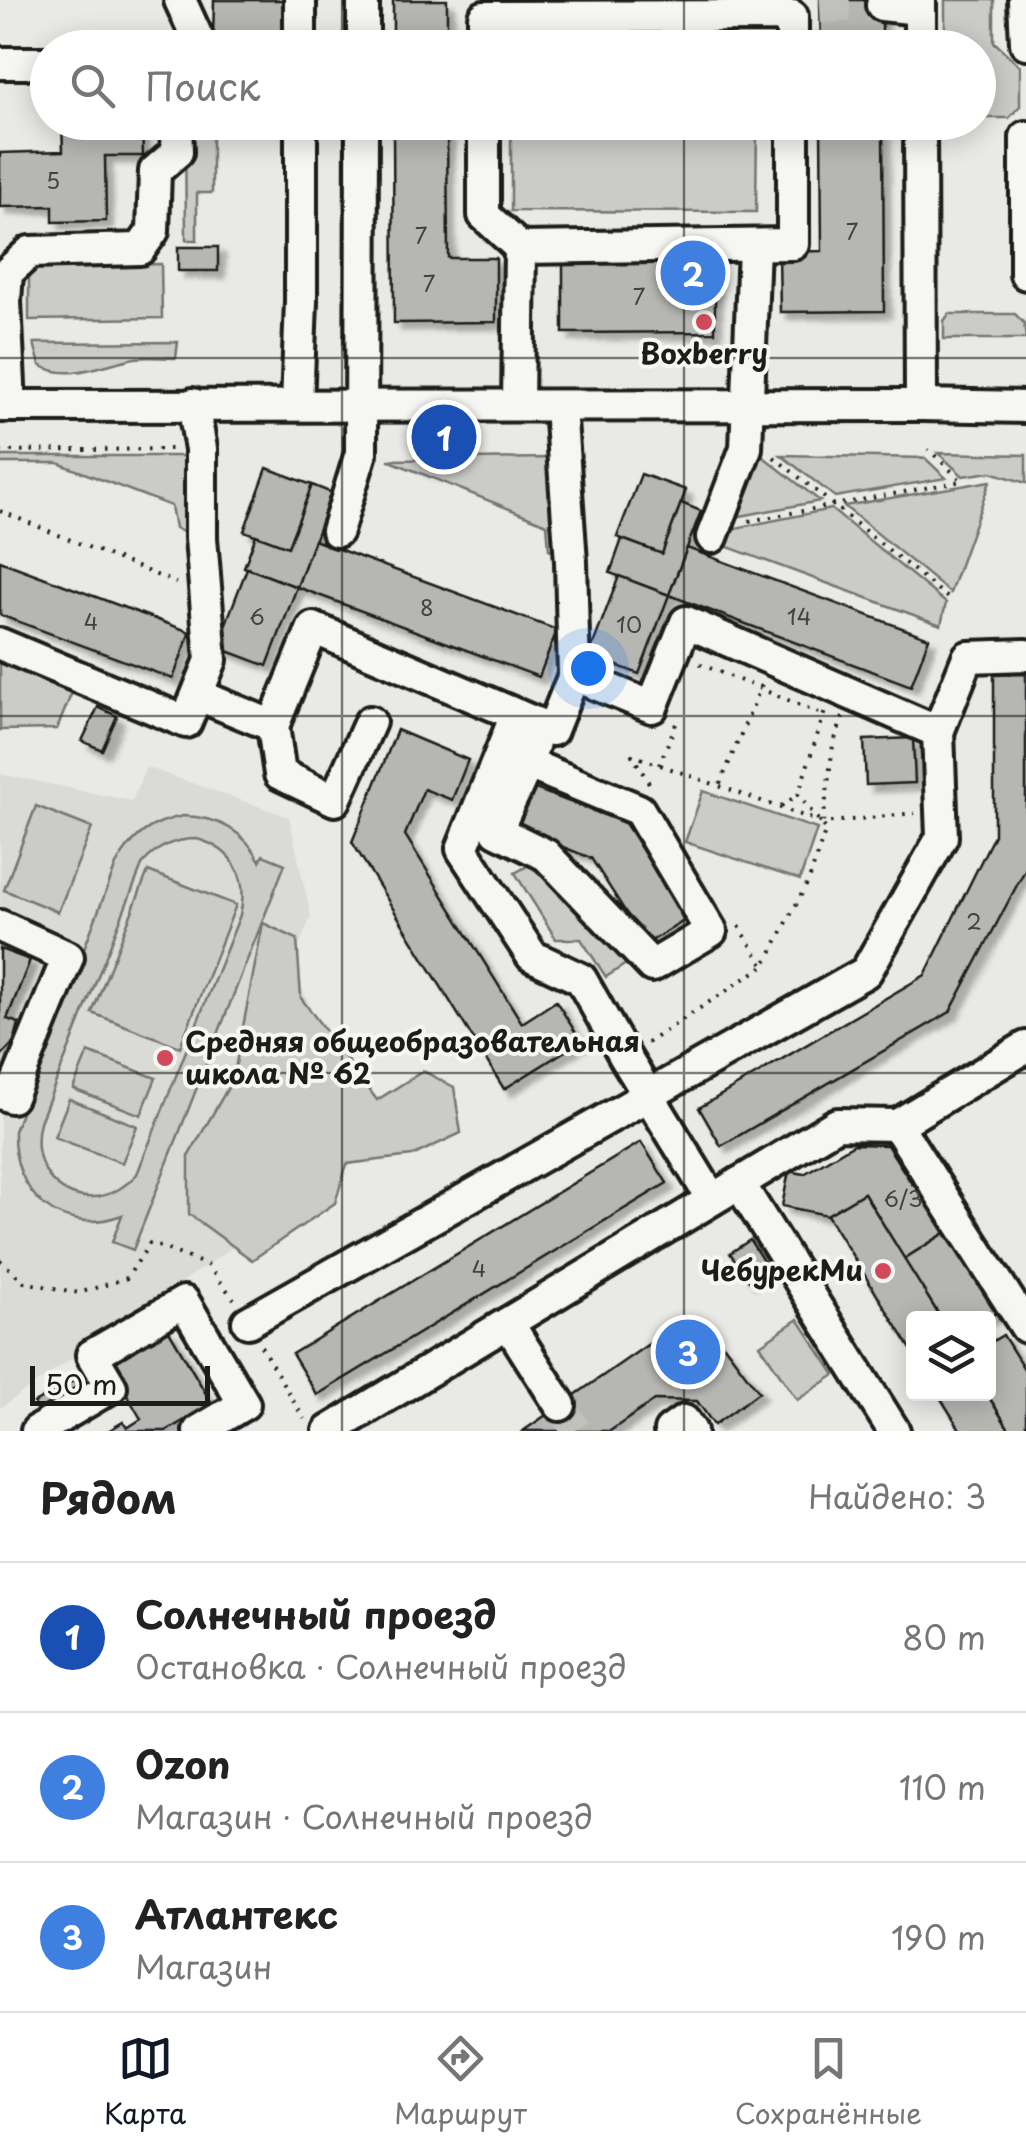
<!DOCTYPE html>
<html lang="ru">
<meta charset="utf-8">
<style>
:root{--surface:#fff;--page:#f6f6f6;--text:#222;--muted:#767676;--line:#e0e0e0;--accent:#111827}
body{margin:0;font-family:"Playpen Sans",sans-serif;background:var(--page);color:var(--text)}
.controls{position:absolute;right:30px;bottom:30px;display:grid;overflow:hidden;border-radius:10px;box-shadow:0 5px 25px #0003}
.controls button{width:90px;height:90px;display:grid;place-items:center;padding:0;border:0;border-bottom:2px solid var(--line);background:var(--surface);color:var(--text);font:50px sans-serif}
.scale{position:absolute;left:30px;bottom:25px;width:180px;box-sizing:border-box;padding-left:10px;border:5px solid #1c1c1c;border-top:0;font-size:28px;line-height:35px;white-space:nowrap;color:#1c1c1c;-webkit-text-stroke:8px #f6f6f2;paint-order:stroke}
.you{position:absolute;left:588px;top:668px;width:35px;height:35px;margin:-25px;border:8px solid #fff;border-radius:50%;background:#1a73e8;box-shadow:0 0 0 15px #1a73e833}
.badge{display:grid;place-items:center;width:65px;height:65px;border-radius:50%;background:var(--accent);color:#fff;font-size:32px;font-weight:700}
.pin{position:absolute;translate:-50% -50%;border:5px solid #fff;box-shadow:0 2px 10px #0006}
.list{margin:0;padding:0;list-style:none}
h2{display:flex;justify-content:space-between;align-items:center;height:130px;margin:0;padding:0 40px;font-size:42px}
h2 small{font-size:32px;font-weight:400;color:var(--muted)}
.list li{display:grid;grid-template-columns:65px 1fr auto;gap:30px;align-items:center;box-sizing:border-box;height:150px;padding:0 40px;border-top:2px solid var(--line)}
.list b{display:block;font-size:38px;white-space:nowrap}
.list p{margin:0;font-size:32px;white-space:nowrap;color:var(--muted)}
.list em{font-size:32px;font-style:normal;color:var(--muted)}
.icon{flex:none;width:55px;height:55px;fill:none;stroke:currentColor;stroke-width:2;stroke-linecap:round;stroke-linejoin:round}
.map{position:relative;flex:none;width:1026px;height:1431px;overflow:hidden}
.search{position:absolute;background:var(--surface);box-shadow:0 5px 25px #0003;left:30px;right:30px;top:30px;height:110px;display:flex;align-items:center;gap:25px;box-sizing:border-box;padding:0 35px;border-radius:55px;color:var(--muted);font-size:38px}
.sheet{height:580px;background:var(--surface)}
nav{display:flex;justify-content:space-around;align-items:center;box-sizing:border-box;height:140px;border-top:2px solid var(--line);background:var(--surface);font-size:28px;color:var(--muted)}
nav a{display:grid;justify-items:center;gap:5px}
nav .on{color:var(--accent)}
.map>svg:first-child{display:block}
.built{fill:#dadad6}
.green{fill:#cbcbc7;stroke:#747472;stroke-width:2.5;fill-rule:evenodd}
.building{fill:#b6b6b3;stroke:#1c1c1c;stroke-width:2.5;filter:url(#shadow)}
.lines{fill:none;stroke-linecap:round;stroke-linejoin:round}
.minor-tunnel{stroke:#c0c0bd;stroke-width:30;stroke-dasharray:30 15;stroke-linecap:butt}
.minor-casing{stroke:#1c1c1c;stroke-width:38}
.path{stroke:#1c1c1c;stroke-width:4;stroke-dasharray:2.5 8;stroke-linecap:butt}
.minor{stroke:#f6f6f2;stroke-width:30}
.grid{fill:none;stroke:#1c1c1c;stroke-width:2.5;stroke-opacity:0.55}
.poi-dot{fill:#d1495b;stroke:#f6f6f2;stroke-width:4}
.labels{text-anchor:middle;stroke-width:8;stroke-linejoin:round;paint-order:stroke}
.number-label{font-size:22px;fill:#424242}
.poi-label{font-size:28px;font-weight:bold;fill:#1c1c1c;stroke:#f6f6f2}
</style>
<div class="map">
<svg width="1026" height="1431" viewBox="0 0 1026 1431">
<defs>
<filter id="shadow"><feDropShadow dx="7" dy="7" stdDeviation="2.5" flood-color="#0004"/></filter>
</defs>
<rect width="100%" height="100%" fill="#e9e9e5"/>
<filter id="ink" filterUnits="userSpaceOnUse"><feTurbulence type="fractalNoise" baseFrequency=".01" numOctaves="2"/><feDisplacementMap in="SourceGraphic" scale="20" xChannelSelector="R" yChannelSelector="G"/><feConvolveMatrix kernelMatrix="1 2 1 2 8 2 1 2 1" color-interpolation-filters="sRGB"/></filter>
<g filter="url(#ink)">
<path class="built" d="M146 767 289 817 311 917 292 962 369 1153 0 1408V774L132 801Z"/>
<g class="green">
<path d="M945 0H994V42L1020 66V106L1009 118H979L978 48 945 47Z"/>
<path d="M185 123H212V193H197V240H186Z"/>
<path d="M511 123H757L756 212 511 211Z"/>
<path d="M161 264 162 318 29 320V265Z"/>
<path d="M949 314H1015L1024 323 1026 339H944V321Z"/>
<path d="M178 342 176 358C163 358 149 356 135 358 106 363 68 383 40 365L34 343Z"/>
<path d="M938 453 1026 455V483L991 472 963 476Z"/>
<path d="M761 455 820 501 735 517Z"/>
<path d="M781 455 925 458 946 478 835 497Z"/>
<path d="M2 456H188L190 527 183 532 175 528 171 506 58 463H0Z"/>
<path d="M551 458 564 554 549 549 547 524 388 460Z"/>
<path d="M990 481 950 593 844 506Z"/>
<path d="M831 509 946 603 941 625 717 543 726 530Z"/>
<path d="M0 655 75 685 57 729 0 730Z"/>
<path d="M703 791 817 829 800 880 685 842Z"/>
<path d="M36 806 92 828 58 912 4 890Z"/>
<path d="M183 816C217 817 244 830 260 861L263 855 285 864 133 1250 112 1242 122 1215C60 1238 12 1193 14 1131L116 865C132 836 151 822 183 816ZM197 839C234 849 249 878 240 915L137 1174C92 1224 24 1187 40 1122L143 863C159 846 174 839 197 839Z"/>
<path d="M529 865 602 923 629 962 606 977 581 939H556L515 873Z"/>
<path d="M148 871 236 905 180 1047 92 1013Z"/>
<path d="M263 923 297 939 301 998 377 1100 423 1071 454 1087 461 1133 412 1156 347 1164 335 1203 252 1260 189 1214V1155L233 1079Z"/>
<path d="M88 1052 156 1078 141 1115 73 1089Z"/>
<path d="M69 1099 137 1126 122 1163 54 1137Z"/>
<path d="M798 1319 835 1375 797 1400 760 1345Z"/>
</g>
<g class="building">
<path d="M214 0H292L291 48H256V40L213 39Z"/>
<rect x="393" y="0" width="54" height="48"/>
<path d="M820 0H882V48H821Z"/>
<path d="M62 122H142L143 156H105L106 221 53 222V206L0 207V153L63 151Z"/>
<path d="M393 122H447L448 258H496V322L394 323Z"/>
<path d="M821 122H883L884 311 780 312 779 252 822 251Z"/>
<rect x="178" y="247" width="40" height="24"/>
<path d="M563 262H715V332L563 333Z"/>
<path d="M267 468 312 485 288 547 244 531Z"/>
<path d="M641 474 686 490 662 554 617 537Z"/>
<path d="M312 485 332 493 297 587 244 567 256 535 288 547Z"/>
<path d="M681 503 701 511 669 595 610 573 622 539 662 554Z"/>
<path d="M314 540 557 630 539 677 297 587Z"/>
<path d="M687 548 929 638 911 686 669 595Z"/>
<path d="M0 561 190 632 173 679 0 615Z"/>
<path d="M247 568 297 587 267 666 217 647Z"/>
<path d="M619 576 669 595 639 674 589 655Z"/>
<path d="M1026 674V868L950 1012 721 1146 699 1108 925 975 994 835V675Z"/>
<path d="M98 707 117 716 102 750 82 741Z"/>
<path d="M397 730 468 760 452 800 424 789 405 835 522 1023 556 1001 581 1041 504 1089 352 842Z"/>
<path d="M913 738 915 783 866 785 864 740Z"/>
<path d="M525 785 625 823 687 919 646 944 591 858 507 825Z"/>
<path d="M0 949 30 960 7 1019 19 1023 14 1042 0 1057Z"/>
<path d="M641 1142 667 1183 317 1395 292 1354Z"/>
<path d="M854 1144 887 1145 912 1184 924 1177 956 1226 904 1259 864 1193 827 1215 782 1206 789 1171 804 1174Z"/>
<path d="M864 1193 941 1318H914V1354L827 1215Z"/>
<path d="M950 1230 1000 1311 987 1318H941L904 1259Z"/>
<path d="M750 1240 768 1269 749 1281 730 1253Z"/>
<path d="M168 1329 212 1404 166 1431H108L123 1422 127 1428 141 1419 109 1363Z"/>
<path d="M1003 1335 1026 1372V1431H1010L987 1394 988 1344Z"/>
<path d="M653 1341 724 1345 759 1392 714 1425 697 1401 655 1400 610 1431H523Z"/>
<path d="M75 1380 86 1401 45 1423 34 1403Z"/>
<path d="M938 1394H987L1010 1431H961Z"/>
</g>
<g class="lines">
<g class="minor-tunnel">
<path d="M820 8 882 5"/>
<path d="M560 1405 577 1431"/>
</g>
<g class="minor-casing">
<g id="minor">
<path d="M180 0 202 48"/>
<path d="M300 0V48"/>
<path d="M920 0V48"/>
<path d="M1024 0 1026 43"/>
<path d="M882 5 919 9"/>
<path d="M363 48V0"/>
<path d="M484 48V17L792 16V48"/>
<path d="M0 63H48"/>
<path d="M484 122V215L520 248 793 244V122"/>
<path d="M920 122 921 405"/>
<path d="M1026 137V274"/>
<path d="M297 405 301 301V122"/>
<path d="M518 405 520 248"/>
<path d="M0 406 921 405 1026 407"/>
<path d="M10 406 5 301 7 273 30 252 140 249 153 231 155 171 177 152 176 122"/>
<path d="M337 531 361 453 362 122"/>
<path d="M712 537 746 448 754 246"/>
<path d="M0 644 186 722 211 660 201 538V449L193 404"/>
<path d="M574 675 652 707 686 622 938 732 968 657 1026 655"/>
<path d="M198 695 273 726 313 628 552 730 574 675 571 562 560 406"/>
<path d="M516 715 462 849 532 956 581 979 625 1057 712 1199"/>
<path d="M273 726 280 774 335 800 370 722"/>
<path d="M526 763 639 810 711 931 652 966 546 855 497 831C511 797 533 760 538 724"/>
<path d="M0 926 68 957 11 1097 0 1093"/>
<path d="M897 1125 1026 1327"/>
<path d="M739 1183 894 1431"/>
<path d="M248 1322 866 972 942 837 938 732"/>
<path d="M508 1323 560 1405"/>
<path d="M37 1431 111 1387 92 1355 184 1302 244 1404 199 1431"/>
<path d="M329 1431 837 1124 897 1125 1026 1047"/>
<path d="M670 1431 684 1421 691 1431"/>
</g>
</g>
<g class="path">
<path d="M0 451 171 449"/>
<path d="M774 457 948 598"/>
<path d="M0 511 176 583"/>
<path d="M749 521 962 481 928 449"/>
<path d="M700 664 824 715"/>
<path d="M843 717 833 745 823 823 915 813"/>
<path d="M659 765 678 719"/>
<path d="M649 783 632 755 823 823"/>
<path d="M720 784 763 682"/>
<path d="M781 806 798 795"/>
<path d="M739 926 764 966 809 880 826 829 798 795 825 711"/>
<path d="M647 1043 764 966"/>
<path d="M0 1260 24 1282 79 1293 127 1278 150 1243 207 1265 234 1299"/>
<path d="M261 1346 304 1419"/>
</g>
<use href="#minor" class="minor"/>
</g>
</g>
<path class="grid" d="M342 0V48M684 0V48M342 122V1431M684 122V1431M0 358H1026M0 716H1026M0 1073H1026"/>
<g class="poi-dot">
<circle cx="704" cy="322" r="10"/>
<circle cx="165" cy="1058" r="10"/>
<circle cx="883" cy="1271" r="10"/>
</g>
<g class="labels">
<g class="number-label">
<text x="53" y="189">5</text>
<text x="852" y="240">7</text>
<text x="421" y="244">7</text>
<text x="429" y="292">7</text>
<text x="639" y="305">7</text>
<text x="427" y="616">8</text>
<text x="257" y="625">6</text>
<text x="799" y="625">14</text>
<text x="91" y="630">4</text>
<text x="629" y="633">10</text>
<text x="974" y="930">2</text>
<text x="903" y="1207">6/3</text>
<text x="479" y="1277">4</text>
</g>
<g class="poi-label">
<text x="704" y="364">Boxberry</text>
<text x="185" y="1052" text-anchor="start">Средняя общеобразовательная<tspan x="185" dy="32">школа № 62</tspan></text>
<text x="863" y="1281" text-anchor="end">ЧебурекМи</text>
</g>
</g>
</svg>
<div class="controls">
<button><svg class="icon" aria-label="layers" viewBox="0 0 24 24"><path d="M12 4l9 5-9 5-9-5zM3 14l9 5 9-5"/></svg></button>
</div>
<div class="scale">50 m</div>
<div class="you"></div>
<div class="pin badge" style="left:444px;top:437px;background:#1a4fb4">1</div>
<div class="pin badge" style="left:693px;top:273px;background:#3f7fe0">2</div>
<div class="pin badge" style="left:688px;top:1352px;background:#3f7fe0">3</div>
<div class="search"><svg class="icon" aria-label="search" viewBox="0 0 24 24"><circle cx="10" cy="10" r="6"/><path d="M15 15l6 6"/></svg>Поиск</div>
</div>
<section class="sheet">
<h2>Рядом<small>Найдено: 3</small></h2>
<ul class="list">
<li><span class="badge" style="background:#1a4fb4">1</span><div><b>Солнечный проезд</b><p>Остановка · Солнечный проезд</p></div><em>80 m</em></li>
<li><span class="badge" style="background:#3f7fe0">2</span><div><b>Ozon</b><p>Магазин · Солнечный проезд</p></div><em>110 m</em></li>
<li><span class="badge" style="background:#3f7fe0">3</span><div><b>Атлантекс</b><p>Магазин</p></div><em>190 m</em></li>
</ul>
</section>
<nav>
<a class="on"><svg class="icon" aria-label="map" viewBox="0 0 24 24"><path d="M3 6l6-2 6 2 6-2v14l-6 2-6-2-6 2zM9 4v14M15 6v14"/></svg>Карта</a>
<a><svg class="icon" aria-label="directions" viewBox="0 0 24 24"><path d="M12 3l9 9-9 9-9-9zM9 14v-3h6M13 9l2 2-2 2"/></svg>Маршрут</a>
<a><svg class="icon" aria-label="saved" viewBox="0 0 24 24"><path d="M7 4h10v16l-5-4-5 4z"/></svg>Сохранённые</a>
</nav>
